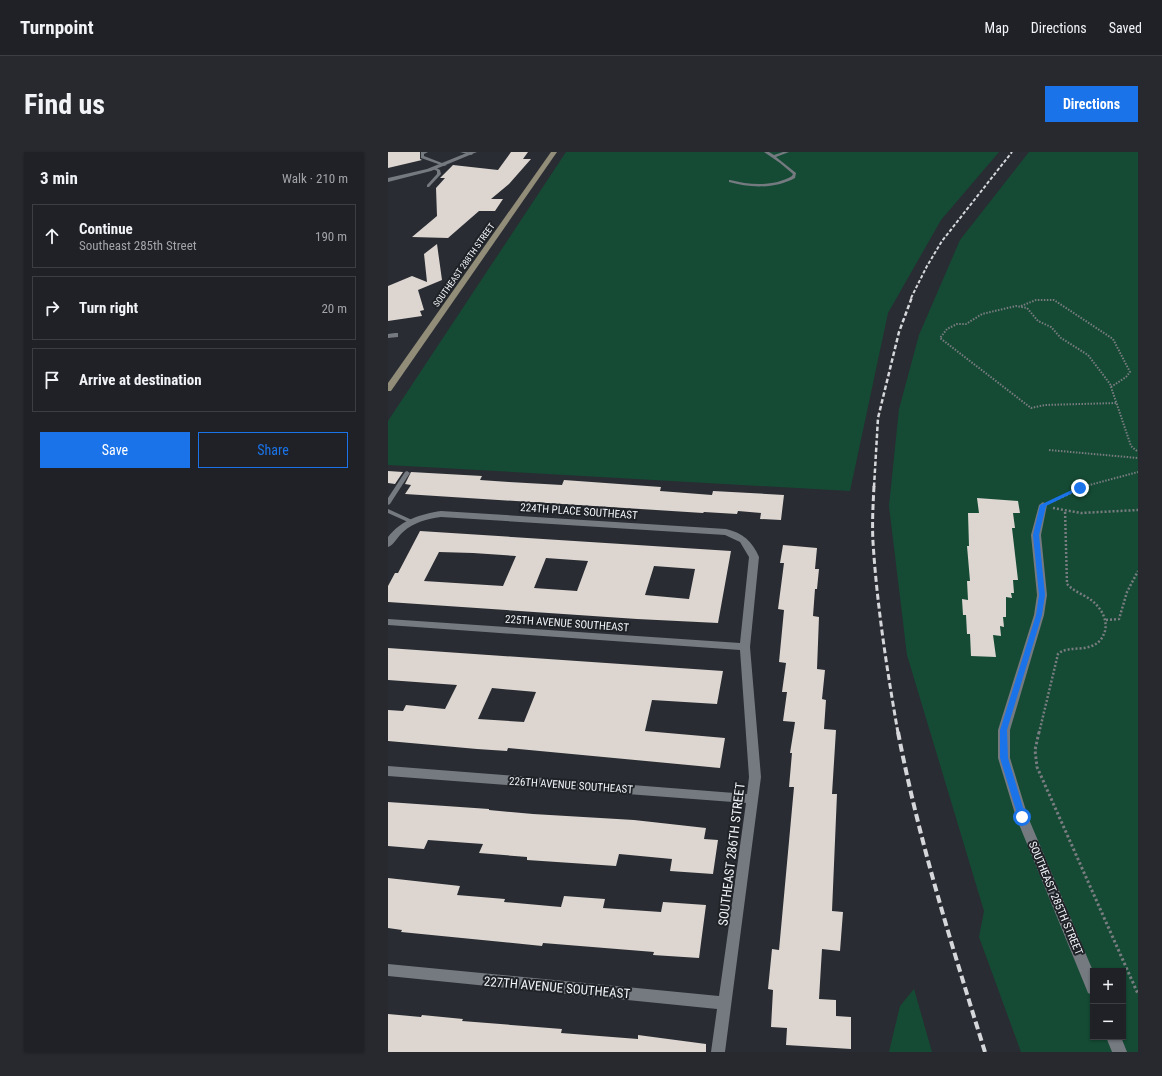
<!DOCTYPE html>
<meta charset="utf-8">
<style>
:root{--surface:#1f2126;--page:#27292e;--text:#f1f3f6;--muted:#a1a3a7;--line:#3c3e43;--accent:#1a73e8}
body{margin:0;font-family:"Roboto Condensed",sans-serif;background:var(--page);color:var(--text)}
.controls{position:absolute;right:12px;bottom:12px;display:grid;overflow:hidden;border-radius:0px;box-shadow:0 1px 3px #0004}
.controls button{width:36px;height:36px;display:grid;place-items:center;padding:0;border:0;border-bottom:1px solid var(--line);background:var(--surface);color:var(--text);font:20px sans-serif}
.stop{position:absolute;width:12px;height:12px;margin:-9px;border:3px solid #1a73e8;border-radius:50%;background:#fff}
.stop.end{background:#1a73e8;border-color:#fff;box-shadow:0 1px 4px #0008}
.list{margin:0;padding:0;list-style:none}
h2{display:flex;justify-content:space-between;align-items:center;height:52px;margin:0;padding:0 16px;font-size:17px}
h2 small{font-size:13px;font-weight:400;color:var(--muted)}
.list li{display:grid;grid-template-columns:26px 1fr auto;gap:12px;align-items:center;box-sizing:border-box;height:64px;margin:0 8px 8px;padding:0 8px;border:1px solid var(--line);border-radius:0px}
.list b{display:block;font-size:15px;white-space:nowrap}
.list p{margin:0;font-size:13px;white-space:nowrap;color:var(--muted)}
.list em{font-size:13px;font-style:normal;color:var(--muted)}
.actions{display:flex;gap:8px;padding:12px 16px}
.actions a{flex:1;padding:9px 0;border:1px solid var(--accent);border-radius:0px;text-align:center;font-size:14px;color:var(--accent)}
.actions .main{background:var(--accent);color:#fff}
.icon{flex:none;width:22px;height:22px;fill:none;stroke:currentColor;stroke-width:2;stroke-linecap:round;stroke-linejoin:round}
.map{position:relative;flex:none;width:750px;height:900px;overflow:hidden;border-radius:0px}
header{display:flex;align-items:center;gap:24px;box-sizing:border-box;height:56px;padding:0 20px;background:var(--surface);border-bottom:1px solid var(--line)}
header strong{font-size:19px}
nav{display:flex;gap:22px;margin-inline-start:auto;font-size:14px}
.intro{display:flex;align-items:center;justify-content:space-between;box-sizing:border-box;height:96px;padding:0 24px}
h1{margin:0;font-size:28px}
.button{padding:10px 18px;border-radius:0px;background:var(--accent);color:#fff;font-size:14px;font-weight:700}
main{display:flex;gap:24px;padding:0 24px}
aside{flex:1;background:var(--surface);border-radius:0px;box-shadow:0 1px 3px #0004}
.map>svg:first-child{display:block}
.green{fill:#154b34;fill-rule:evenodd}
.building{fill:#dcd5d0;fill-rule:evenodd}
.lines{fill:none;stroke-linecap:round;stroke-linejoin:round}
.path-far2{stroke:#797c81;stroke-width:2;stroke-dasharray:1.5 1.5;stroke-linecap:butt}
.path-far1{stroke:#797c81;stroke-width:2.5;stroke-dasharray:2 2;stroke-linecap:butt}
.path{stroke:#797c81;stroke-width:3;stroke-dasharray:2.5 2.5;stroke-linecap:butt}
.lane{fill:#757980;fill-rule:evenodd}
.street{fill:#757980;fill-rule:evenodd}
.secondary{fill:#928d79;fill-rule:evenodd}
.rail-far3{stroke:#d5d7db;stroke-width:2;stroke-dasharray:3.5 2;stroke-linecap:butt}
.rail-far2{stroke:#d5d7db;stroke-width:2.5;stroke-dasharray:4.5 2.5;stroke-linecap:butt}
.rail-far1{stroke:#d5d7db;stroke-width:3;stroke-dasharray:6 3;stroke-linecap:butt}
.rail{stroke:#d5d7db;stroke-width:4;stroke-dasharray:8 4;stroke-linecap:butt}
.route{fill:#1a73e8}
.labels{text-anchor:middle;stroke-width:4;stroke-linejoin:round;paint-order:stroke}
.far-street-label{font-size:9px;fill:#f2f4f8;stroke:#1f2328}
.street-label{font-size:11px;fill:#f2f4f8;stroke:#1f2328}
.near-street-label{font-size:13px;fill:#f2f4f8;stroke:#1f2328}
</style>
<header>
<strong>Turnpoint</strong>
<nav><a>Map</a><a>Directions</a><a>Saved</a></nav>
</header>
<div class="intro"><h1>Find us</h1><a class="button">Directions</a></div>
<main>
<aside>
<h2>3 min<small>Walk · 210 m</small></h2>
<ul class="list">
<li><svg class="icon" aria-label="ahead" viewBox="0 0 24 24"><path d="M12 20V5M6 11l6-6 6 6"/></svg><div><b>Continue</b><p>Southeast 285th Street</p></div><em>190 m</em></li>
<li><svg class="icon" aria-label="right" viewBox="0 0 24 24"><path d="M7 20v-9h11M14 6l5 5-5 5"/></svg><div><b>Turn right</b></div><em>20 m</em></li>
<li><svg class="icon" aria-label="arrive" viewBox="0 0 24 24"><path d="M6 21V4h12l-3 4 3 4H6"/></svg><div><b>Arrive at destination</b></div></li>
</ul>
<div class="actions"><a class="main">Save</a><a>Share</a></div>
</aside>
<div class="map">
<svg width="750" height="900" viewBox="0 0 750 900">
<rect width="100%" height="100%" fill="#292c32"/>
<g class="green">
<path d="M178 0H611L553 68 500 161 462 339 0 313V269Z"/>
<path d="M641 0H750V900H633L591 785 596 759 519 503 501 354 511 257 531 183 572 88ZM705 819H735V885H705Z"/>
<path d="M526 837 544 900H501L512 854Z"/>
</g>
<g class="building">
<path d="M0 0H32V7L34 8 0 16Z"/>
<path d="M123 0H140L135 7H143L121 32 103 47H115L107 59H91L60 86 24 85 49 64 48 36 57 26H52L65 13 110 18Z"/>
<path d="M49 92 54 128 30 138 36 158 32 159 34 164 0 169V134L24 124 39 130 36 102Z"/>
<path d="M0 319 15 320 7 332 0 331Z"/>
<path d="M23 320 94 324 92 328 121 330 174 333 176 328 273 335 272 339 324 343 325 339 396 343 393 368 372 367 373 361 350 359 349 362 316 360 315 361 17 342 23 333 17 332Z"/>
<path d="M589 346 630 349 632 361H625L627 376H624L630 428H625L626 441H623L624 446 618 445V465H615L616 475 612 474 613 484 605 483 608 505 583 504 582 482H579L578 463H575L574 447 580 448 579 429H582L579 394H581L580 361H591Z"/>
<path d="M32 379 343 399 330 471 249 467 0 450V434L7 421H10ZM51 400 85 401 128 404 115 434 36 429ZM158 406 200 409 189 439 146 436ZM266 414 307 417 301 447 257 443Z"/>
<path d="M395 393 429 396 427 417H431L429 437H427L425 464 431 465 429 517 437 518 434 547 438 548 436 577 448 578 444 642H449L444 759 455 760 452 799 434 797 431 847 448 848V864L463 865V897L398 893 399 876 383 875 385 838 380 837 384 797 391 798 406 635H401L404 601H402L407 570 395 569 399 540H394L398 511 391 510 396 458 390 457 396 411H392Z"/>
<path d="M0 496 335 519 329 552 264 548 257 579 337 586 332 616 120 596 119 599 89 597 0 589V558L15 559 18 553 57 557 69 533 0 528ZM104 536 148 540 136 570 90 567Z"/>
<path d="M0 650 101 657V658L145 662 246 668 318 676 316 687 330 688 325 722 282 719 284 707 231 702 228 714 139 708V705L91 701 95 692 40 688 36 697 0 694Z"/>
<path d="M0 726 72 734 69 743 117 747 116 750 173 755 176 744 217 747 215 756 273 760 275 750 318 753 311 806 265 803 266 800 155 791 154 794 13 780 14 778 0 776Z"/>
<path d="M0 862 33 865 34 863 75 867 74 869 174 877 173 881 250 887V883L318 892V900H0Z"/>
</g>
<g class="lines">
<g class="path-far2">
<path d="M633 154 648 148H666L725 187 742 220 738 225 723 235"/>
<path d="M728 251 657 253 643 256 552 186 559 177 569 172H578L594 162 628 154 639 156 650 169 663 175 673 186 700 203 713 220 722 232 743 294 750 300"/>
<path d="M661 298 750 306"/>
<path d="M694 335 750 320"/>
</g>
<g class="path-far1">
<path d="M663 350 698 334"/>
<path d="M665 356 693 361 750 358"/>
<path d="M718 468 731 467 739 440 750 419"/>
<path d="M651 581 670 502C681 491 709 505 717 479 719 471 716 462 711 456 703 444 688 442 679 432L677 358"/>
</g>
<path class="path" d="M651 580 647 598 649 615 750 842"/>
<g class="lane">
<path d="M33 0H40L36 2V4L59 13 56 14 33 6Z"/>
<path d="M72 0H79L85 2 83 3Z"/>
<path d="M376 0H381L386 3 395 0H401L388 5 408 21 407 26C387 37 362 36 341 30V28H342C362 33 385 35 404 24L405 22 392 11Z"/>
<path d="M45 15H47L52 18 53 22 41 35H39V33L49 22V19L45 17Z"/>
<path d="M19 319 22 321 2 352 0 353V346L17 320Z"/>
<path d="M0 357 24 368 25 369 22 371 20 370 0 361Z"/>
</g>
<g class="street">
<path d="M81 0H89L43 19 0 30V26L39 17Z"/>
<path d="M7 181H10V185L0 186V182Z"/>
<path d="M655 350 659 353 653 383 659 443 656 463 622 578V606L640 665 705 819V843L700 841 698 836 628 665 610 606V578L646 463 649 443 643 383 651 353Z"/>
<path d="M53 359 338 377C355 381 364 389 371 405L362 495 373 625 337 900H323L329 857 0 824V812L331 844 358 651 0 624V614L359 642 361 625 352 498 0 473V467L352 491 361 405 352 390 337 383 53 365C39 367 26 370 15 380 10 384 6 393 0 395V385C13 368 33 362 53 359Z"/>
<path d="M718 885H733L739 900H724Z"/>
</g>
<path class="secondary" d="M163 0H169L3 239H0V231Z"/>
<path class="rail-far3" d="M523 146 539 114 554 89 624 0"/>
<path class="rail-far2" d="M486 335 490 266 511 180 524 145"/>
<path class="rail-far1" d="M486 334C485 353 484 371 485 390 489 454 499 518 510 581"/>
<path class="rail" d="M510 580C531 689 564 794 597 900"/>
</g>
<path class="route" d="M690 335 695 336 658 354 651 383 657 443 654 463 619 578 620 606 638 665 634 668 630 665 612 606V578L648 463 651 443 645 383 652 353Z"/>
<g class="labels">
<g class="far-street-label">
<text transform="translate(76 113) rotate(-55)" y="3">SOUTHEAST 288TH STREET</text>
</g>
<g class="street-label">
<text transform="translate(191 359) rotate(4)" y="4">224TH PLACE SOUTHEAST</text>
<text transform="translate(179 471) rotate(4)" y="4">225TH AVENUE SOUTHEAST</text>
<text transform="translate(183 633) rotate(4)" y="4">226TH AVENUE SOUTHEAST</text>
<text transform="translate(668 746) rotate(67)" y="4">SOUTHEAST 285TH STREET</text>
</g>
<g class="near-street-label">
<text transform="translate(343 702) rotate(-83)" y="5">SOUTHEAST 286TH STREET</text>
<text transform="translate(169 835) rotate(5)" y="5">227TH AVENUE SOUTHEAST</text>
</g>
</g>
</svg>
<div class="controls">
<button>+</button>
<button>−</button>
</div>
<div class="stop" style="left:634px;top:665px"></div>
<div class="stop end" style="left:692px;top:336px"></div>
</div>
</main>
